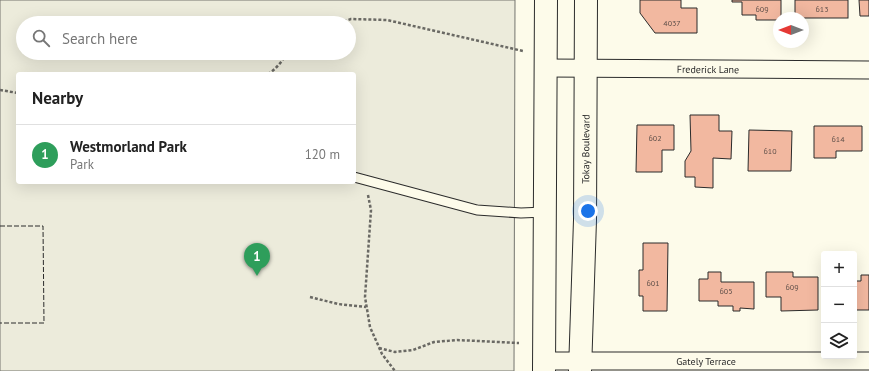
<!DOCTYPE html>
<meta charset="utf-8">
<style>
:root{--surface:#fff;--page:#f2f2f2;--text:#222;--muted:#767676;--line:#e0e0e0;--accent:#ea580c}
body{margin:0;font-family:"PT Sans",sans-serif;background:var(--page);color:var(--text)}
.controls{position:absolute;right:12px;bottom:12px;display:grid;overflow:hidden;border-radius:4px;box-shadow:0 4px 16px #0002}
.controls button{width:36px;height:36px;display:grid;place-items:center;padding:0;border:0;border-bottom:1px solid var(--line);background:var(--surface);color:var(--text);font:20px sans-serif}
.compass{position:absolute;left:773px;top:12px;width:36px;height:36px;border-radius:50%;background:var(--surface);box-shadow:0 4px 16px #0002;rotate:270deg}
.you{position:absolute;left:588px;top:211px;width:14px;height:14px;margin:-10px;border:3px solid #fff;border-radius:50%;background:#1a73e8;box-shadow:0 0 0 6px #1a73e833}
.badge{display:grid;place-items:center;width:26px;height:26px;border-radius:50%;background:var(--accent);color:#fff;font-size:13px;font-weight:700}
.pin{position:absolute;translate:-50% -33px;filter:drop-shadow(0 1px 2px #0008)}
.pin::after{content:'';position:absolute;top:21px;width:14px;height:12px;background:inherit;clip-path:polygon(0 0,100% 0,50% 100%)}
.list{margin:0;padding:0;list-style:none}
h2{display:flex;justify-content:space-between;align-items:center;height:52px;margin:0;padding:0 16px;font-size:17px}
h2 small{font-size:13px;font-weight:400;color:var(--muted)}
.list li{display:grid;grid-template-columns:26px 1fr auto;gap:12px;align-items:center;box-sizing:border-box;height:60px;padding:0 16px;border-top:1px solid var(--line)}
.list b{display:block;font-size:15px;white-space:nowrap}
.list p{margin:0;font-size:13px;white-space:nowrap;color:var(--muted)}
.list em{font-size:13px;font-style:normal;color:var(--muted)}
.icon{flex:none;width:22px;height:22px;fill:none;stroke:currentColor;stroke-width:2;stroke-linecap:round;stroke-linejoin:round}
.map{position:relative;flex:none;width:869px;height:371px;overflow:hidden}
.search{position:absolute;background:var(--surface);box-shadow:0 4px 16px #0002;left:16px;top:16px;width:340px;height:44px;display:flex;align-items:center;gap:10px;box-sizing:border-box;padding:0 14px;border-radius:22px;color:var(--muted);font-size:15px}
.panel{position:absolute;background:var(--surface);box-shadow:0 4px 16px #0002;left:16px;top:72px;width:340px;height:112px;border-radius:4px}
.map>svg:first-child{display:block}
.green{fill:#ecebdb;stroke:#74746e;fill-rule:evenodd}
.building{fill:#f2b8a0;stroke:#2b2b2b}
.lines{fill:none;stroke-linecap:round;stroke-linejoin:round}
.service-casing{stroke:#2b2b2b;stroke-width:11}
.minor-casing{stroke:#2b2b2b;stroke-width:19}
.tertiary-casing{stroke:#2b2b2b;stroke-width:24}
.path{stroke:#6a6964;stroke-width:2.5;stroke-dasharray:3 2;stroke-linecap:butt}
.service{stroke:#fdfbea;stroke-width:9}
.minor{stroke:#fdfbea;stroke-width:17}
.tertiary{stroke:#fdfbea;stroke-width:22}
.fence{stroke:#2b2b2b;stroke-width:1;stroke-dasharray:5 2;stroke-linecap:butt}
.labels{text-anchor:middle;stroke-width:3;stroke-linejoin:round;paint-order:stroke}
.number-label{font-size:8px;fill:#5d4e48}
.street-label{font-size:10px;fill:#2b2b2b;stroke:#fdfbea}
</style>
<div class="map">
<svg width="869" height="371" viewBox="0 0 869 371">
<rect width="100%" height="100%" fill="#fdfbea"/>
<path class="green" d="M0 0H515L514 371H0ZM23 23H349V53H23ZM18 74H354V182H18Z"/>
<g class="building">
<path d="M640 0H681V8H697V33H655L640 13Z"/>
<path d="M732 0H781V18H779V20H756V15H742V2H732Z"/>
<rect x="795" y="0" width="53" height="18"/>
<path d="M859 0H869V16H860Z"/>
<path d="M690 115H719V131H732L731 159 713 158V188L695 187V177H685V161L691 151Z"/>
<path d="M637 125H674V150H662V172H636Z"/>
<path d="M814 126H862V151H836V158H814Z"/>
<path d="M749 130 792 131 791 171H748Z"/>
<path d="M643 243H668L667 311H643V296H639V270H643Z"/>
<path d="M708 272H721V282H754V309L740 308V311H733V306H718V301H699V279H708Z"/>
<path d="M766 272H793V277H818V310L781 311V297H766Z"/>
<path d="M861 275H869V310H854V281H861Z"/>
</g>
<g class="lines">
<g class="service-casing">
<path id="service" d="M354 177 477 210 521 213 545 212"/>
</g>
<g class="minor-casing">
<g id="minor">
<path id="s1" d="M546 68 869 70"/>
<path id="s2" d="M544 361H869"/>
</g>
</g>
<g class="tertiary-casing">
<g id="tertiary">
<path d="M544 371 546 0"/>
<path id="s3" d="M580 371 585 220 586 0"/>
</g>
</g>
<g class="path">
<path d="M290 19V23"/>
<path d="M339 23 351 19 387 20 523 51"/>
<path d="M268 74C275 70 284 60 286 53"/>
<path d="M0 90 18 93"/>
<path d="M368 195 371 210 365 297 370 327 382 354 395 371"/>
<path d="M310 297 338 304 366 307"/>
<path d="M379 348 395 352 413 350 434 342 457 340 519 343"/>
</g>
<use href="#service" class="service"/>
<use href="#minor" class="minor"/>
<use href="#tertiary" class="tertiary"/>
<path class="fence" d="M0 226H43L44 323H0"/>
</g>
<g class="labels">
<g class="number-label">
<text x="762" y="12">609</text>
<text x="822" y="12">613</text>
<text x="672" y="26">4037</text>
<text x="655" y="141">602</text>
<text x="838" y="142">614</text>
<text x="770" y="154">610</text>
<text x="653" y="286">601</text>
<text x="792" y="290">609</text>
<text x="726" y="294">605</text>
</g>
<g class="street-label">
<text dy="4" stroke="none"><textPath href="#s1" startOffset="162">Frederick Lane</textPath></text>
<text dy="4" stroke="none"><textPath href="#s3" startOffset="222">Tokay Boulevard</textPath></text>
<text dy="4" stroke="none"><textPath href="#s2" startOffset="162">Gately Terrace</textPath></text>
</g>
</g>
</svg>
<div class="controls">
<button>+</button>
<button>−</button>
<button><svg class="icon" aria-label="layers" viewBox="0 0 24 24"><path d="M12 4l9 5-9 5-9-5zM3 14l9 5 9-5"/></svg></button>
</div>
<svg class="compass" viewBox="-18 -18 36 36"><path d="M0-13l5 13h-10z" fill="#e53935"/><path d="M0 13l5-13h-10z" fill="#767676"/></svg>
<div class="you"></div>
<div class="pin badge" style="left:257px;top:276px;background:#2e9e5b">1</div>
<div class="search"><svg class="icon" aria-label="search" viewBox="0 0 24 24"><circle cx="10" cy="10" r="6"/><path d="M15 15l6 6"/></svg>Search here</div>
<section class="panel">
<h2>Nearby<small></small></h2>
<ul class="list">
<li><span class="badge" style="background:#2e9e5b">1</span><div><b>Westmorland Park</b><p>Park</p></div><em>120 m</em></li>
</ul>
</section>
</div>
